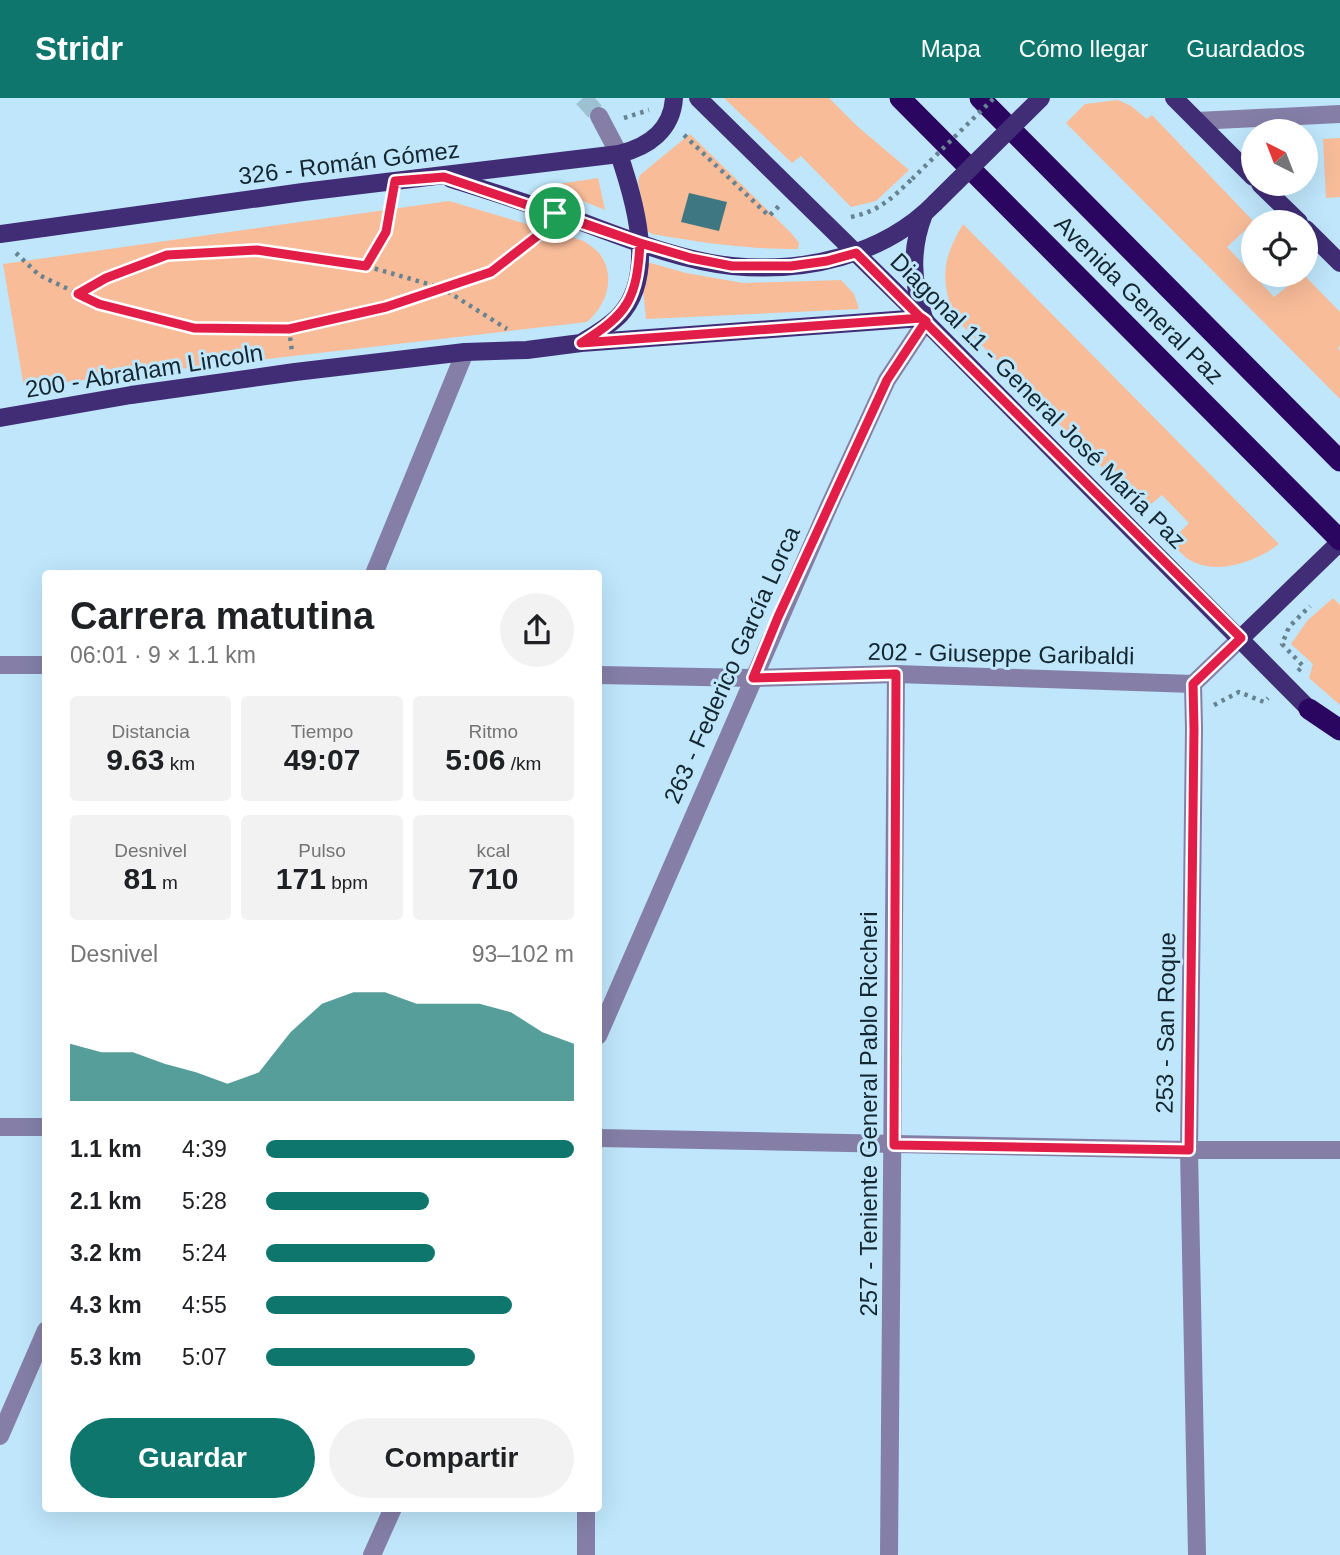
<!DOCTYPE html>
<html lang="es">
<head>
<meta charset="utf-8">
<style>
  body { margin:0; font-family:Helvetica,sans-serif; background:#f2f2f2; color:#202124; height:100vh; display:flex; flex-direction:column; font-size:26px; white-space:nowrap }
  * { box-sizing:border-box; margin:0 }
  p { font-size:23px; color:#757577 }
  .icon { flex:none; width:38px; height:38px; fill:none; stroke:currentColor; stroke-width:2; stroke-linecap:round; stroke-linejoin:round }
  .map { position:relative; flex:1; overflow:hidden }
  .details { position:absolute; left:42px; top:472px; width:560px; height:942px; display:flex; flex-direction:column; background:#fff; border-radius:7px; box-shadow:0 7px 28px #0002 }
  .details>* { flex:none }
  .needle { width:46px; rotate:318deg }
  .fabs { position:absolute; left:1241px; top:21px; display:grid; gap:14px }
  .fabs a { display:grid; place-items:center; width:77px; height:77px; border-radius:50%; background:#fff; box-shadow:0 7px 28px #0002; font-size:35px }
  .pin { position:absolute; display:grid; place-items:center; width:60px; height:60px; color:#fff; margin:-30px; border:4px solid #fff; border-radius:50%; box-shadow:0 2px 7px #0007 }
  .round { display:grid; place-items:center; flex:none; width:74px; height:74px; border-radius:37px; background:#f2f2f2 }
  .headline { display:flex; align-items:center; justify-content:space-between; height:119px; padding:0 28px }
  h1 { font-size:38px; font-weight:800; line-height:52px }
  .metrics { display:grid; grid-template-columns:repeat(3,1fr); gap:10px; height:119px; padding:7px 28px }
  .metrics div { display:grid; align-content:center; border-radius:7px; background:#f2f2f2; text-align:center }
  .metrics b { font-size:30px; font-weight:800 }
  .metrics small { font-size:19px; font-weight:400 }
  .metrics p { font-size:19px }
  .chart { height:196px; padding:14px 28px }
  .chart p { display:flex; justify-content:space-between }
  .chart svg { width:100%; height:126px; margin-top:7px; fill:#0f766e; opacity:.7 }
  .cta { display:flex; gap:14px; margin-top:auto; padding:14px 28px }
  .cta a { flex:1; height:80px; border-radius:42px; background:#0f766e; color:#fff; font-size:28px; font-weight:800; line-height:80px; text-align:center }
  .cta a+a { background:#f2f2f2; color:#202124 }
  ul { padding:0 28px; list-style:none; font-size:23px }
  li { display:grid; grid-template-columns:112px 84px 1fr; align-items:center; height:52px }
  li i { height:18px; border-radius:9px; background:#0f766e }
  header { display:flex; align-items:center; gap:42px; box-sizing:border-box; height:98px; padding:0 35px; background:#0f766e; color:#fff }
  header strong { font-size:33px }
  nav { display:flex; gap:38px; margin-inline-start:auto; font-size:24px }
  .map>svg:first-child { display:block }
</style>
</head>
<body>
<header>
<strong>Stridr</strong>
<nav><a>Mapa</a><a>Cómo llegar</a><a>Guardados</a></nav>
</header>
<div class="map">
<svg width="1340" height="1457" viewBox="0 0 1340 1457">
  <rect width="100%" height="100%" fill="#bfe6fb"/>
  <g fill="#f8bc99">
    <path d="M724 0H829L857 28 909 72 876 103 851 109 801 58 792 65Z"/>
    <path d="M1118 2 1131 8 1147 21 1152 17 1254 124 1227 149 1274 199 1302 177H1304L1340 214V248L1338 250 1340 253V301L1066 25 1085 6Z"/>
    <path d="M690 36 791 135 799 145 798 151C746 151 703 145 652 136L647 133 638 83 640 77Z"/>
    <path d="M1340 40V99L1326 100 1323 41Z"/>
    <path d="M598 80 605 112 546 88Z"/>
    <path d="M449 103 584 143C589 147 598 152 601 158 616 180 606 208 587 224L24 289 3 166Z"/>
    <path d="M963 126 1279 446C1258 462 1222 476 1196 465 1186 462 1178 451 1170 444L1189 425 1162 397 1144 412 955 220C940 181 942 162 963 126Z"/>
    <path d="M640 162 686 175 743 185 841 182 854 196 859 211 646 221Z"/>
    <path d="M1333 500 1340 507V607L1309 580 1313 566 1291 546 1308 522Z"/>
  </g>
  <path fill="#3e7782" d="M689 95 727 104 719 133 681 124Z"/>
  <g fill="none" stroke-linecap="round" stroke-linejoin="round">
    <path stroke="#9dc0d3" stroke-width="18" stroke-dasharray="18 9" stroke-linecap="butt" d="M583 0 599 18"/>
    <g stroke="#668392" stroke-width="4.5" stroke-dasharray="3.5 5" stroke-linecap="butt">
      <path d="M624 20 649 12"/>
      <path d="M684 37 769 118 779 108"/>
      <path d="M851 119C879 113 891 101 912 81"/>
      <path d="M16 155 39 177 99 206 194 230 289 231 386 209 491 174 544 133"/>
      <path d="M366 168 386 134 391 105"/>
      <path d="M79 196 106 180 167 157 257 152 366 168 442 190 507 231"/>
      <path d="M289 231 292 254"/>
      <path d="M1298 573 1303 568 1282 546 1289 529 1310 508"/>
      <path d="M1214 607 1239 594 1264 604 1268 600"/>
    </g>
    <g stroke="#857fa8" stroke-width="18">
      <path d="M599 18 619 56"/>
      <path d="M1197 23 1340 16"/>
      <path d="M374 476 465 254"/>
      <path d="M0 567H46"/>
      <path d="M598 577 753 580 896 576 1193 586"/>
      <path d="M598 938 829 408 887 282 926 223"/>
      <path d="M0 1029H46"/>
      <path d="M598 1040 1189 1052H1340"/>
      <path d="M0 1338 46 1232"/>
      <path d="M372 1457 393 1410"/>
      <path d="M586 1457V1410"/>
      <path d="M889 1457 896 576"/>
      <path d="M1197 1457 1189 1052 1194 631 1193 586 1241 540"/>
    </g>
    <g stroke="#402d75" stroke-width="18">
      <path d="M698 0 922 220 1309 611"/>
      <path d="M1174 0 1253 79"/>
      <path d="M451 81C490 93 529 106 568 119 621 138 676 162 732 168 804 175 883 158 935 105"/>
      <path d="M1260 86 1299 124"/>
      <path d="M924 116C910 152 912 184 924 220"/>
      <path d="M1306 131 1340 165"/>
      <path d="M0 136 303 94 619 56C648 49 672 32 674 0"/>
      <path d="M584 243C596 236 609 228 619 218 658 177 634 102 619 56"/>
      <path d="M0 320 131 297 295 274 465 254 527 252 581 245 922 220"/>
      <path d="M1241 540 1340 444"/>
    </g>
    <g stroke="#2a0661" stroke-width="21">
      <path d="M900 0 1340 442"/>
      <path d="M980 0 1340 363"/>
      <path d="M1309 611 1340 632"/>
    </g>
    <path stroke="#668392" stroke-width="4.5" stroke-dasharray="3.5 5" stroke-linecap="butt" d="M912 81 994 0"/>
    <path stroke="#402d75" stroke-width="18" d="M935 105 1041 0"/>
  </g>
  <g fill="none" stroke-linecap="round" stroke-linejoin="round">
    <g stroke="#fff" stroke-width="14">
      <path id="route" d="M555 115 545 132 491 174 386 209 289 231 194 230 99 206 78 196 106 180 167 157 257 152 366 168 386 134 395 83 444 79 640 145 691 160 732 168H791L827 163 856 155 1241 540 1193 586 1194 631 1189 1052 894 1047 896 576 753 580 778 519 887 282 926 223 922 220 581 245C628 216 637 201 640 145L555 115"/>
    </g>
    <use href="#route" stroke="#e11d48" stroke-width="9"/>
  </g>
  <g text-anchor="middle" stroke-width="6" stroke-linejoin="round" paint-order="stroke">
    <g font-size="24" fill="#142731" stroke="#bfe6fb">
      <text transform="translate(349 65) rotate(-7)" y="8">326 - Román Gómez</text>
      <text transform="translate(1139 202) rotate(45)" y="8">Avenida General Paz</text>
      <text transform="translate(144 273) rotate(-9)" y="8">200 - Abraham Lincoln</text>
      <text transform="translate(1038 303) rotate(45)" y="8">Diagonal 11 - General José María Paz</text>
      <text transform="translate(1001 556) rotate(1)" y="8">202 - Giuseppe Garibaldi</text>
      <text transform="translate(732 567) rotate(-66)" y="8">263 - Federico García Lorca</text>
      <text transform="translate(1166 925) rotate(-89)" y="8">253 - San Roque</text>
      <text transform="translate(869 1016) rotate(-90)" y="8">257 - Teniente General Pablo Riccheri</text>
    </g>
  </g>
</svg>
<div class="fabs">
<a><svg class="needle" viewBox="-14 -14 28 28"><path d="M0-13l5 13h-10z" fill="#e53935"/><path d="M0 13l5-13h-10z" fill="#757577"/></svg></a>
<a><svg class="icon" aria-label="locate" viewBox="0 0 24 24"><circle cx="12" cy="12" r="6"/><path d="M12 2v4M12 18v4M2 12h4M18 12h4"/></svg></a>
</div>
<div class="pin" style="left:555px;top:115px;background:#1e9e55"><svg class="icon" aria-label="arrive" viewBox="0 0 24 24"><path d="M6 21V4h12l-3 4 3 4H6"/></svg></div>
<section class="details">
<div class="headline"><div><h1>Carrera matutina</h1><p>06:01 · 9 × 1.1 km</p></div><a class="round"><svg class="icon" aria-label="share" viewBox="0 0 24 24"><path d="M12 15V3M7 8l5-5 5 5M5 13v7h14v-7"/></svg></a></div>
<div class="metrics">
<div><p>Distancia</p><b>9.63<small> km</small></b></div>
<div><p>Tiempo</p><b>49:07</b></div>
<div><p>Ritmo</p><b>5:06<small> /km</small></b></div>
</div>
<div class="metrics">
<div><p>Desnivel</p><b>81<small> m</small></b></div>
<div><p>Pulso</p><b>171<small> bpm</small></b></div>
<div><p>kcal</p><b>710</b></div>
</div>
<div class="chart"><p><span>Desnivel</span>93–102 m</p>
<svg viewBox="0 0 160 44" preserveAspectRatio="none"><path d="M0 44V24L10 27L20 27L30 31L40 34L50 38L60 34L70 20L80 10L90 6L100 6L110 10L120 10L130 10L140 13L150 20L160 24V44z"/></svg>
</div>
<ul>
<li><b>1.1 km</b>4:39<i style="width:100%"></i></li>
<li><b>2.1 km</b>5:28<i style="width:53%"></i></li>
<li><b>3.2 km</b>5:24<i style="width:55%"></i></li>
<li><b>4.3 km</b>4:55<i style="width:80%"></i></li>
<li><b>5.3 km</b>5:07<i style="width:68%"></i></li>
</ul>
<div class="cta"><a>Guardar</a><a>Compartir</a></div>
</section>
</div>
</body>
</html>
